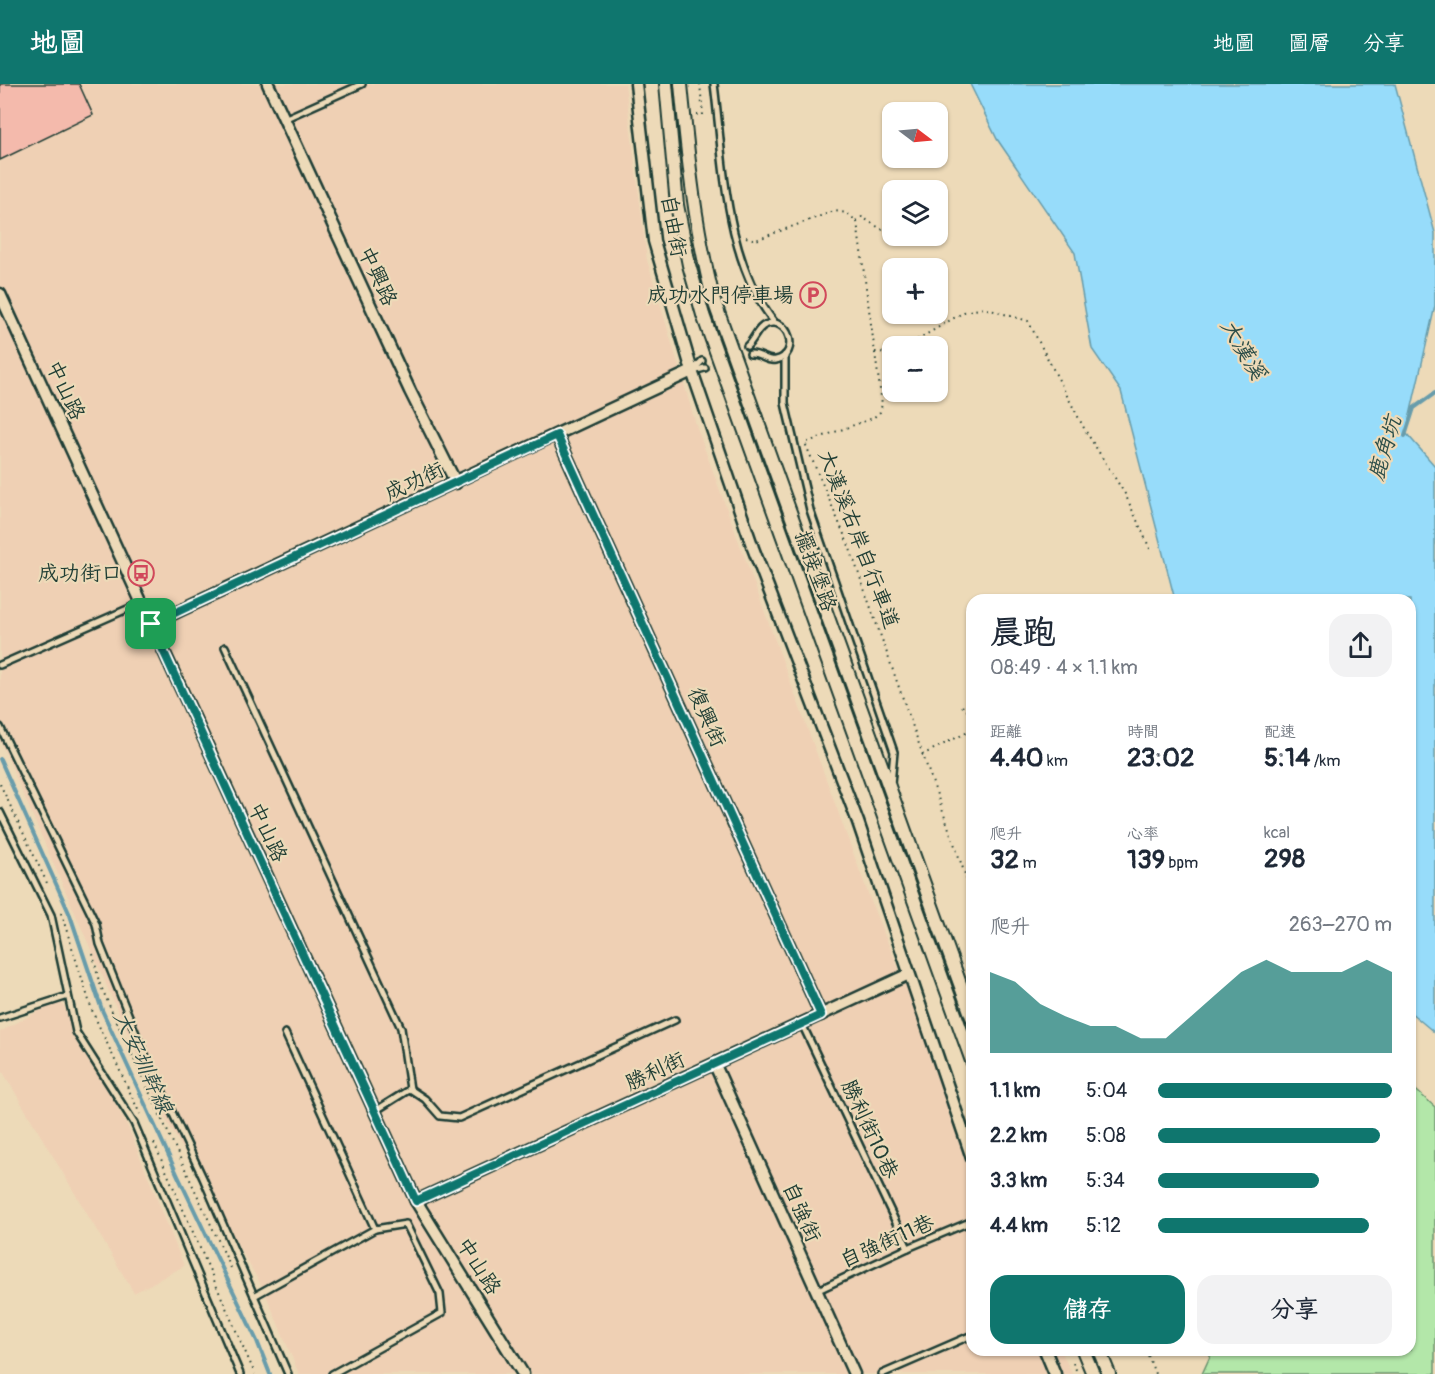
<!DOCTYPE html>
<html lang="zh-TW">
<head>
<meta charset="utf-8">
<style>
  body { margin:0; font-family:Pangolin,"LXGW WenKai TC",sans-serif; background:#f2f2f3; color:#1f2937; height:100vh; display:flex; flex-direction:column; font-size:22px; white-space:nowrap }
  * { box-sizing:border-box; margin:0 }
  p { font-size:20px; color:#747a83 }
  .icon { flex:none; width:33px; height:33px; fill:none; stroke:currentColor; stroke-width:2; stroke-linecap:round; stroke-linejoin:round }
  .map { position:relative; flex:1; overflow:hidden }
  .side { position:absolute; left:966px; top:510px; width:450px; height:762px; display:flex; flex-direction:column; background:#fff; border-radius:18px; box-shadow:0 2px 4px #0004 }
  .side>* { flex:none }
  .needle { width:39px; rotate:106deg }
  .fabs { position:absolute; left:882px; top:18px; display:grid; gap:12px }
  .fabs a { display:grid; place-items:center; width:66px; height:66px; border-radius:12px; background:#fff; box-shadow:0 2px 4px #0004; font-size:30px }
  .pin { position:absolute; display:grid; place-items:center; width:51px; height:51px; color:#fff; margin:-26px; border-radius:12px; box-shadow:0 3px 9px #0006 }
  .round { display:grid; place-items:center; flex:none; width:63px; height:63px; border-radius:18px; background:#f2f2f3 }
  .head { display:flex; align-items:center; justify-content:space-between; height:102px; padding:0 24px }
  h1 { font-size:33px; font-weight:800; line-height:45px }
  .figures { display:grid; grid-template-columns:repeat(3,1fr); gap:9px; height:102px; padding:6px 24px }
  .figures div { display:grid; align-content:center }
  .figures b { font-size:26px; font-weight:800 }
  .figures small { font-size:16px; font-weight:400 }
  .figures p { font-size:16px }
  .chart { height:168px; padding:12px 24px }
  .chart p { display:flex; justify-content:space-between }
  .chart svg { width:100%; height:108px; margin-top:6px; fill:#0f766e; opacity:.7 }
  .cta { display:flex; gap:12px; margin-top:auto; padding:12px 24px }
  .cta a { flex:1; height:69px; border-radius:18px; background:#0f766e; color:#fff; font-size:24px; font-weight:800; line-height:69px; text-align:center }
  .cta a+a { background:#f2f2f3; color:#1f2937 }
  ul { padding:0 24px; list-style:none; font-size:20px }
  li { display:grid; grid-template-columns:96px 72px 1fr; align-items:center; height:45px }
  li i { height:15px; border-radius:8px; background:#0f766e }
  header { display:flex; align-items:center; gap:36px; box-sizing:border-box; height:84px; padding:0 30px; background:#0f766e; color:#fff }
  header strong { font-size:28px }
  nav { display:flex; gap:33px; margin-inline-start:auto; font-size:21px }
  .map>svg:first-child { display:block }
</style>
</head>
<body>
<header>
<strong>地圖</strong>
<nav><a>地圖</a><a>圖層</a><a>分享</a></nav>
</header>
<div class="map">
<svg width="1435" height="1290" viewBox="0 0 1435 1290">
  <rect width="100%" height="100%" fill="#eddab8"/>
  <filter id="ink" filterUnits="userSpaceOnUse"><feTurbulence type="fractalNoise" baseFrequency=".0167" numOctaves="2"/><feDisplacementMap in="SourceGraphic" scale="12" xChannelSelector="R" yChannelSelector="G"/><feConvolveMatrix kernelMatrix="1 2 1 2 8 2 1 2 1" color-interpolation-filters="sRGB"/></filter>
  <g filter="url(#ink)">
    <g fill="#efd0b4">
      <path d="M0 0H625L647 176 697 344 876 831 972 1056V1266H1061L1072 1290H299L264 1206 163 1031 0 657Z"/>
      <path d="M60 915 128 1043 184 1182 134 1209 0 983V948Z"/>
    </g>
    <path fill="#b3e7a9" stroke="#69926e" stroke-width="1.5" d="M1410 1001 1435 1023V1290H1202L1213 1266H1410Z"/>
    <path fill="#97dcfa" stroke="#679cab" stroke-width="1.5" d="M970 0H1395L1435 149V222L1406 349 1435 382V949L1410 928V516H1175L1121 307 1092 265 1075 169 997 55Z"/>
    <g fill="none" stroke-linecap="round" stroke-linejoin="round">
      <g stroke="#679cab" stroke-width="4">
        <path d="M1405 352 1414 324 1435 309"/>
        <path d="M0 675 70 831 102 926 178 1092 257 1257 270 1290"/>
      </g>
    </g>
    <path fill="#f4baac" stroke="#1f3d34" stroke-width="1.5" d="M0 0H79L93 31 0 76Z"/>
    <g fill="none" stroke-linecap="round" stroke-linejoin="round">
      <g stroke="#1f3d34" stroke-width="10">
        <g id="service">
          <path d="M714 0C724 78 724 176 775 239"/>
          <path d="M284 35 362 0"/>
          <path d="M747 262C754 256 757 244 765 241 789 230 801 271 776 276 766 278 760 269 750 270"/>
          <path d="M785 271V319L810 426 894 668 891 700"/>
          <path d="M693 286 702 277"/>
          <path d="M693 287 705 284"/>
          <path d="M225 563 401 944 410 1005 375 1027"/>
          <path d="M0 581 141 519"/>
          <path d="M0 643 96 840 100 860 141 962 203 1094 288 1290"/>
          <path d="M0 728 51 831 76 948 134 1039 240 1290"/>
          <path d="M0 934 68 912"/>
          <path d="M802 940 908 1164"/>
          <path d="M410 1005 425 1015 440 1032 459 1034 675 936"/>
          <path d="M816 1207 908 1164 972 1137"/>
          <path d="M254 1212 375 1145 285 949"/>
          <path d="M332 1290 442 1229 440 1210 406 1140 375 1145"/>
          <path d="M882 1290 972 1251"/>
        </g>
      </g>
      <g stroke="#1f3d34" stroke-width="15">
        <g id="minor">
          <path d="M268 0 410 307 456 399"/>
          <path d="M636 0 654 157 692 287 753 464 858 738 972 1074"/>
          <path d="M0 210 416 1117 523 1290"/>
          <path d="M557 351 821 931"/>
          <path d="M151 540 692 287"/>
          <path d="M715 981 854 1290"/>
          <path d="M416 1117 909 890"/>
          <path d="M1045 1266 1055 1290"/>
        </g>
      </g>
      <g stroke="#1f3d34" stroke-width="16">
        <g id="tertiary">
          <path d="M666 0 677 121 689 181 703 231 972 977"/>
          <path d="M681 0C688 74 695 146 714 217L972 933"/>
          <path d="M1083 1266 1093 1290"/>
          <path d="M1099 1266 1109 1290"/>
        </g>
      </g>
      <g stroke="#1f3d34" stroke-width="2" stroke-dasharray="1.5 4.5" stroke-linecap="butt">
        <path d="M697 31H703L700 0"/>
        <path d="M856 137 862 133 881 145 892 148"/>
        <path d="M746 153 756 156 834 127 847 129 857 138 882 320 880 328 873 334 805 359 849 462 972 810"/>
        <path d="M907 262 964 228 984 224 1028 237 1085 346 1125 410 1151 467"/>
        <path d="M875 268 892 269"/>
        <path d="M962 622 972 631"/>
        <path d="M922 671 972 646"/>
        <path d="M0 700 47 799"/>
        <path d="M61 829 93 929 140 1030"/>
        <path d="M93 870 99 898 114 932 232 1186"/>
        <path d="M154 1059 255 1290"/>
        <path d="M1146 1266 1155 1290"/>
        <path d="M1073 1279 1078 1290"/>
      </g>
      <use href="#service" stroke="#eddab8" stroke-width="5"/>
      <use href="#minor" stroke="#eddab8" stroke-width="10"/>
      <use href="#tertiary" stroke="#eddab8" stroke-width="12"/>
    </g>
  </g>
  <g fill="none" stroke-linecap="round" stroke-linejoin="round" filter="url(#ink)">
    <g stroke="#fff" stroke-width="12">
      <path id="route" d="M557 351 821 931 416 1117 151 540Z"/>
    </g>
    <use href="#route" stroke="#0f766e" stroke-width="8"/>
  </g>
  <defs>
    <g id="parking-ring" transform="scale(1.35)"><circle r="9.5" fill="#eddab8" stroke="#d1495b" stroke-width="1.5"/><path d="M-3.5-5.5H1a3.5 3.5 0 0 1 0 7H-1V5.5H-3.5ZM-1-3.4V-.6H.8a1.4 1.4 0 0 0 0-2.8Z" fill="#d1495b"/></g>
    <g id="bus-ring" transform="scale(1.35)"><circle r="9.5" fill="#eddab8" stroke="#d1495b" stroke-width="1.5"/><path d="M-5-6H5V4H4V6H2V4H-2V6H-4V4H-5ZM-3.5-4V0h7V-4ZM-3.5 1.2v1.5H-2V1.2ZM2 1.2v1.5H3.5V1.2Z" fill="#d1495b"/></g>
  </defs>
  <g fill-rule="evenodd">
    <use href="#parking-ring" x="813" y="211"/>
    <use href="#bus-ring" x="141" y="489"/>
  </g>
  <g text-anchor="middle" stroke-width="4.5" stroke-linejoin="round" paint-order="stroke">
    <g font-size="21" fill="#1f3d34" stroke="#eddab8">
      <text transform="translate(674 142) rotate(80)" y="7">自由街</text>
      <text transform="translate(378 192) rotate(65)" y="7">中興路</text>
      <text transform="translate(66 306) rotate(65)" y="7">中山路</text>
      <text transform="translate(414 397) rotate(-25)" y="7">成功街</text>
      <text transform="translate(859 455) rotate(69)" y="7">大漢溪右岸自行車道</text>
      <text transform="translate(816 487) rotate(70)" y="7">擺接堡路</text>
      <text transform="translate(707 633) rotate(66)" y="7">復興街</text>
      <text transform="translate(268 748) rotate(65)" y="7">中山路</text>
      <text transform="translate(655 987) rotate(-25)" y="7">勝利街</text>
      <text transform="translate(870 1045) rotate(65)" y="7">勝利街10巷</text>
      <text transform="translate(802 1128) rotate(66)" y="7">自強街</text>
      <text transform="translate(887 1157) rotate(-24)" y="7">自強街11巷</text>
      <text transform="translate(479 1182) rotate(58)" y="7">中山路</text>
    </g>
    <g font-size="21" fill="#1f3d34" stroke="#eddab8" text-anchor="end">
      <text x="794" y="218">成功水門停車場</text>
      <text x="122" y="496">成功街口</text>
    </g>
    <g font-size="22" font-style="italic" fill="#2b4d48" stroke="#eddab8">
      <text transform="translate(1244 265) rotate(59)" y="8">大漢溪</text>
      <text transform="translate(1384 364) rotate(-73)" y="8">鹿角坑</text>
      <text transform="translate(144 978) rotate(65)" y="8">大安圳幹線</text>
    </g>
  </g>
</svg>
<div class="fabs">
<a><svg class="needle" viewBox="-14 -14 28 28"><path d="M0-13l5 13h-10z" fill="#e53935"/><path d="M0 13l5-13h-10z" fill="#747a83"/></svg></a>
<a><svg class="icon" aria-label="layers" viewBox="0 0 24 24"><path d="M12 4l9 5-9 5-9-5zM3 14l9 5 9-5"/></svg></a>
<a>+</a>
<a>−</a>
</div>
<div class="pin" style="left:151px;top:540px;background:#1e9e55"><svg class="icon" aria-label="arrive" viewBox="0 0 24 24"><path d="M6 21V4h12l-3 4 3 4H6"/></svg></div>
<section class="side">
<div class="head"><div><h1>晨跑</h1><p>08:49 · 4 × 1.1 km</p></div><a class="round"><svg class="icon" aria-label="share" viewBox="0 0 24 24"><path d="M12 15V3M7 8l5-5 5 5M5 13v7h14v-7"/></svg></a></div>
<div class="figures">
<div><p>距離</p><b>4.40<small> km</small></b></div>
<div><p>時間</p><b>23:02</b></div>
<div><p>配速</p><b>5:14<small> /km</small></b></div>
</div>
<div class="figures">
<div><p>爬升</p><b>32<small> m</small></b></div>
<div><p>心率</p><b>139<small> bpm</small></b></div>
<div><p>kcal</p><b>298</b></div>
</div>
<div class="chart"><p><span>爬升</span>263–270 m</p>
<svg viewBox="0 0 160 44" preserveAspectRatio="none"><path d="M0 44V11L10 15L20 24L30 29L40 33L50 33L60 38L70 38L80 29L90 20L100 11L110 6L120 11L130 11L140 11L150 6L160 11V44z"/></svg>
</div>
<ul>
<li><b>1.1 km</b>5:04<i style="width:100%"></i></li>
<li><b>2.2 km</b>5:08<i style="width:95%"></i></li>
<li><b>3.3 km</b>5:34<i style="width:69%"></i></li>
<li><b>4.4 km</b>5:12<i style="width:90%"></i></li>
</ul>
<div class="cta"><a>儲存</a><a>分享</a></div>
</section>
</div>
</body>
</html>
